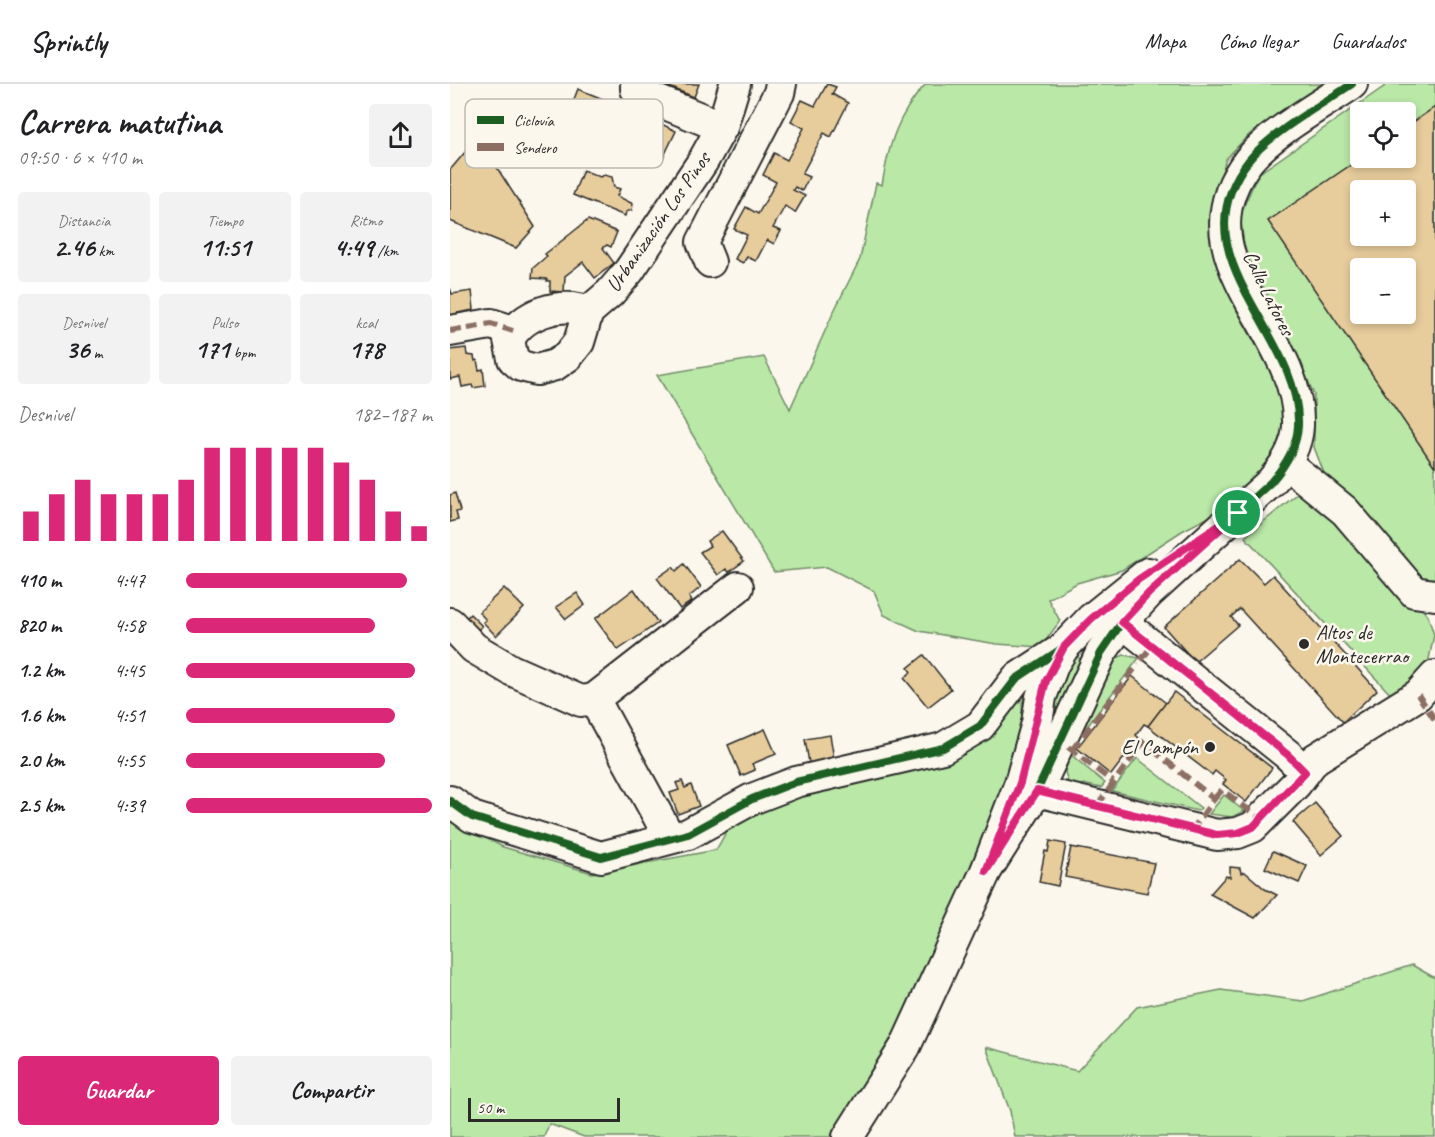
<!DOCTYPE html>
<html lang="es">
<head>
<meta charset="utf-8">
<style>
  body { margin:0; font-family:Caveat,sans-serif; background:#f2f2f2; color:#202124; height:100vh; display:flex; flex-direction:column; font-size:22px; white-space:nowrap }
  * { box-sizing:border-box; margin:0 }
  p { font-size:20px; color:#757577 }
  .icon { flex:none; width:33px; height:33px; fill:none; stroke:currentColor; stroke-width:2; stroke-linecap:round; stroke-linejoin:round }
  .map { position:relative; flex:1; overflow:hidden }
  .sheet { display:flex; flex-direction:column; background:#fff; width:450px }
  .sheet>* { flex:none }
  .buttons { position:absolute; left:900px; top:18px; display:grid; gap:12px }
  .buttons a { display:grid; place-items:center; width:66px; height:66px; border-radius:6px; background:#fff; box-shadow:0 3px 9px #0003; font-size:30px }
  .scale { position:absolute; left:18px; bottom:15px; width:152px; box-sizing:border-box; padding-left:6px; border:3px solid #2b2b2b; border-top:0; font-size:16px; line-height:21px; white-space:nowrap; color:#2b2b2b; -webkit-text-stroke:4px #fbf7ec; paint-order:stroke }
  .pin { position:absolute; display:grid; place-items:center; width:51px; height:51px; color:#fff; margin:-26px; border:3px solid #fff; border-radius:50%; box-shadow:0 2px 6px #0007 }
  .round { display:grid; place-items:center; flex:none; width:63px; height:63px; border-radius:6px; background:#f2f2f2 }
  .overview { display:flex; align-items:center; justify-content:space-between; height:102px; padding:0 18px }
  h1 { font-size:33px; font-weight:800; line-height:45px }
  .figures { display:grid; grid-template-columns:repeat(3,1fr); gap:9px; height:102px; padding:6px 18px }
  .figures div { display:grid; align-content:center; border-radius:6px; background:#f2f2f2; text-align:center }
  .figures b { font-size:26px; font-weight:800 }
  .figures small { font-size:16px; font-weight:400 }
  .figures p { font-size:16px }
  .chart { height:168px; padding:12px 18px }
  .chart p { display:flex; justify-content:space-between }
  .chart svg { width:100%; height:108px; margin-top:6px; stroke:#db2777; stroke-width:6 }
  .button { display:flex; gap:12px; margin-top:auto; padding:12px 18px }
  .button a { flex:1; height:69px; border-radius:6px; background:#db2777; color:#fff; font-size:24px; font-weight:800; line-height:69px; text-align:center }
  .button a+a { background:#f2f2f2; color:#202124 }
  ul { padding:0 18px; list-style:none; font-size:20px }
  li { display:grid; grid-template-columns:96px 72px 1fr; align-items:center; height:45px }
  li i { height:15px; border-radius:8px; background:#db2777 }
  header { display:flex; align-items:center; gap:36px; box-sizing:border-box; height:84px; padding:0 30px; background:#fff; border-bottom:2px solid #e0e0e0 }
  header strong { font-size:28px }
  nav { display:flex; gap:33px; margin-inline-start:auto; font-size:21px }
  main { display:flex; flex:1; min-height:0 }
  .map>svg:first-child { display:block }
</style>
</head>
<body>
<header>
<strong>Sprintly</strong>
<nav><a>Mapa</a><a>Cómo llegar</a><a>Guardados</a></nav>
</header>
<main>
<section class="sheet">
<div class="overview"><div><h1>Carrera matutina</h1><p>09:50 · 6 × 410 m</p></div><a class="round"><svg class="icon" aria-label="share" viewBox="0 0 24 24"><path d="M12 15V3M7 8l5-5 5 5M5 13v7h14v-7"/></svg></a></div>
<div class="figures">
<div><p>Distancia</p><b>2.46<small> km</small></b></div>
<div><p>Tiempo</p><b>11:51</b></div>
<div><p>Ritmo</p><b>4:49<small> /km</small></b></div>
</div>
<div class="figures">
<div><p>Desnivel</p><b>36<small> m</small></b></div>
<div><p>Pulso</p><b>171<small> bpm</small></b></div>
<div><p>kcal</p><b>178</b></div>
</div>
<div class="chart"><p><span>Desnivel</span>182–187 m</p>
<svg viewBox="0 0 160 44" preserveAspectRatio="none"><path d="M5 44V32M15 44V25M25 44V19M35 44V25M45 44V25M55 44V25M65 44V19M75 44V6M85 44V6M95 44V6M105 44V6M115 44V6M125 44V12M135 44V19M145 44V32M155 44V38"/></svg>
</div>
<ul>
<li><b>410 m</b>4:47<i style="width:90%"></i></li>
<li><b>820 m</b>4:58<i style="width:77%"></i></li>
<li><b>1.2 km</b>4:45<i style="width:93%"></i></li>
<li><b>1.6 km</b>4:51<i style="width:85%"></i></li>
<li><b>2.0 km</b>4:55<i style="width:81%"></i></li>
<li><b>2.5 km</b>4:39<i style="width:100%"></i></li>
</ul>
<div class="button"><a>Guardar</a><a>Compartir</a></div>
</section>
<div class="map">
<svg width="985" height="1053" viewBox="0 0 985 1053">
  <rect width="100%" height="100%" fill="#fbf7ec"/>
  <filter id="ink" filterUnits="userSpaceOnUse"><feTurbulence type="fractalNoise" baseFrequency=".0167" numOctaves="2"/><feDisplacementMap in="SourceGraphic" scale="12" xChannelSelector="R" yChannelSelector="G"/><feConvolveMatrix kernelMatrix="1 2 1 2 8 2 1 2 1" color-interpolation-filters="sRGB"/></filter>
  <g filter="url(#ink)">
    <g fill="#b9e8a7" stroke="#728a69" stroke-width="1.5" fill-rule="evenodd">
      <path d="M476 0H873L801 49 787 63 776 75 764 115 762 160 767 181 787 227 824 294 834 323V340L820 380 763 431 732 447 672 486 627 499 598 515 610 537 591 563 547 560 469 547 434 531 424 507 377 483 324 488 207 291 314 273 340 325 384 227 410 175 426 99 432 101C439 60 447 31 476 0Z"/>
      <path d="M938 0H985V507L875 392 864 363V311L828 226 796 176 790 131 808 90ZM910 28H956V74H910ZM910 106H956V152H910ZM910 184H956V230H910Z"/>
      <path d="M852 406 899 442 978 532 984 551 978 580 969 593 942 612 795 453Z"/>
      <path d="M674 571 689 574 624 660 662 576Z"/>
      <path d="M628 573 631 576 607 638 601 636 597 622 619 574Z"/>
      <path d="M584 593 572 619 574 650 567 679 488 863 443 951 380 1053H134L99 1040 94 1053H0V735L53 763 142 789 266 766 284 734 429 686Z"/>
      <path d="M620 670 655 699 651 704 633 700 628 704 618 699 615 688Z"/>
      <path d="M687 674 751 724 748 727 662 707Z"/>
      <path d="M774 711 794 727 782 733 759 730Z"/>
      <path d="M962 881 985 894V1053H565L560 1027 536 963 627 987 687 923 771 906 853 917Z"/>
    </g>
    <g fill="#e7cc9c" stroke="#2b2b2b" stroke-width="1.5" fill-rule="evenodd">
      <path d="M212 0H249L244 13Z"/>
      <path d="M377 0 386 3 382 10 398 19 381 53 374 49 352 90 359 93 352 107 345 103 343 106 355 112 345 129 335 122 323 144 331 147 324 160 317 156 306 177 297 173 293 179 285 175 297 151 284 145 296 123 308 130 326 98 313 91 324 69 337 76 354 44 341 37 352 16 365 22Z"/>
      <path d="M128 5 163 19 152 45 146 43 139 60 114 50 120 34 117 33Z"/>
      <path d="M985 23V383L818 137 911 74H956V43ZM910 106H956V152H910ZM910 184H956V230H910Z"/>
      <path d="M197 33 226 47 212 76 183 62Z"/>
      <path d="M22 60 42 76 85 143 66 164 0 137V86Z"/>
      <path d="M133 86 150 93 154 91 162 93 164 103 170 105 167 112 183 120 182 126 176 128 175 132 123 111Z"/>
      <path d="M138 136 167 148 161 163 157 161 153 164 164 179 145 194 133 178 115 192 114 208 100 207V197H97V195L82 194 83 184 97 172 95 170Z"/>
      <path d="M0 204 2 210 22 207 24 226 7 229 8 233 0 234Z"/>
      <path d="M16 264 17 271 24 272 25 277 27 276 29 286 33 285 35 302 23 304 22 301 12 303 10 293 0 295V266Z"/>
      <path d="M5 409 10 427 6 428 8 436 0 438V411Z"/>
      <path d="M272 447 294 477 279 488 276 485 268 491 250 468 260 462 257 457Z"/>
      <path d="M790 475 814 499 823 491 927 606 893 638 790 525 781 533 788 541 745 578 714 543Z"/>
      <path d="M234 480 251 503 239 513 242 517 230 525 207 494 223 483 226 487Z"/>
      <path d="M54 504 74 524 46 552 33 538 36 536 29 528Z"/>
      <path d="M184 505 208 539 168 566 145 535Z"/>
      <path d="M127 509 135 521 116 535 106 523Z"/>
      <path d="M20 530 32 542 24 550 12 539Z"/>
      <path d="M474 571 501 605 478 623 454 594 461 588 458 584Z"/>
      <path d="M682 592 716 619 698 642 694 640 686 651 689 654 661 691 627 664Z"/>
      <path d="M724 608 822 684 796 718 773 700 776 696 765 687 762 691 698 642Z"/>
      <path d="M315 645 326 670 302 680 305 686 291 692 278 661Z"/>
      <path d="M380 651 384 675 359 679 355 655Z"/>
      <path d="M232 697 235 704 241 701 249 722 228 730 220 709 229 706 226 699Z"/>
      <path d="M865 719 893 752 871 771 843 738Z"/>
      <path d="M600 757 616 760 608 802 589 798 595 767 598 768Z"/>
      <path d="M621 763 704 779 697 809 615 793Z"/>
      <path d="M823 767 857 782 849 799 815 784Z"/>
      <path d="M780 783 790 784 791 789 795 788 815 805 827 811 805 834 760 810 776 792 780 793Z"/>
    </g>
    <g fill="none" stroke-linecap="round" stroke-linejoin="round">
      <g stroke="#2b2b2b" stroke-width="34">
        <g id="minor">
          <path d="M186 0V5L191 10 272 43"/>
          <path d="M260 178 252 158 329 9 331 0"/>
          <path d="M138 228C112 216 71 230 59 256L63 275 71 282 87 286 105 281 118 272 129 258 138 228 160 209 179 187 253 77 272 43 285 0"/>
          <path d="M0 247 41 240 63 247"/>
          <path d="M836 379 895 427 964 508 985 511"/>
          <path d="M654 536 672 538 838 671 855 688"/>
          <path d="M0 539 24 564 61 586 131 617 144 615"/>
          <path d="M587 688V707L767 751 788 749 803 743 846 700 865 675 968 611 985 592"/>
          <path d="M0 717 22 733 151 773 238 750 302 715 346 698 493 664 530 642 566 595 612 565"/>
          <path d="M220 754 144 615 288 503"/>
          <path d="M536 787 587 707 651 569 672 538 699 509 821 398C835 382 847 364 848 342 852 247 723 173 799 76 822 48 871 21 902 0"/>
          <path d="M398 1053 455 963 536 787 570 699 587 639 591 613 604 579 614 563 641 535 698 489"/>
        </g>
      </g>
      <use href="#minor" stroke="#fbf7ec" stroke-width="30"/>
      <g stroke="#8d6e63" stroke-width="6" stroke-dasharray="12 6" stroke-linecap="butt">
        <path d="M0 247 41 240 63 247"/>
        <path d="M691 576 702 562"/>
        <path d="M968 611 985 636"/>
        <path d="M618 663 663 698"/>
        <path d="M622 666 688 580"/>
        <path d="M764 715 772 706 811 735"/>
        <path d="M647 722 693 658 764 715 743 745"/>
      </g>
      <g stroke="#fbf7ec" stroke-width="11">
        <g id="cycleway">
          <path d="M0 717 22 733 151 773 238 750 302 715 346 698 493 664 530 642 566 595 614 563"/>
          <path d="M536 787 587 707 651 569 672 538 699 509 821 398C835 382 847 364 848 342 852 247 723 173 799 76 822 48 871 21 902 0"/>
        </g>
      </g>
      <use href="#cycleway" stroke="#1b5e20" stroke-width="8"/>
    </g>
  </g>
  <g fill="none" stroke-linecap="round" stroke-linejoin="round" filter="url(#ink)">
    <g stroke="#fff" stroke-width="12">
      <path id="route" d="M788 429 699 509 672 538 838 671 855 688 803 743 788 749 767 751 587 707 536 787 570 699 596 597 614 563 641 535 689 495Z"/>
    </g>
    <use href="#route" stroke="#db2777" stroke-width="8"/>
  </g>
  <g fill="#2b2b2b" stroke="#fbf7ec" stroke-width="2">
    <circle cx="854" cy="560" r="6"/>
    <circle cx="760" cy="663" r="6"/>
  </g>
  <g text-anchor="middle" stroke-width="5" stroke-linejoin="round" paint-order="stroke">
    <g font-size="21" fill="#2b2b2b" stroke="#fbf7ec">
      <text transform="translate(208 138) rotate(-55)" y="7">Urbanización Los Pinos</text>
      <text transform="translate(819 209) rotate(64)" y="7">Calle Latores</text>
    </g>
    <g font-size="21" fill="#2b2b2b" stroke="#fbf7ec" text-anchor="start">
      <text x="866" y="555">Altos de<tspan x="866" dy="24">Montecerrao</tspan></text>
      <text x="748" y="670" text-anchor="end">El Campón</text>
    </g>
  </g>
  <rect x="15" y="15" width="198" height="69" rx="9" fill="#fbf7ec" stroke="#bdbab2" stroke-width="1.5"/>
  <rect x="27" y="32" width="27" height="8" fill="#1b5e20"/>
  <rect x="27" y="59" width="27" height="8" fill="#8d6e63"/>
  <g font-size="16" fill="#2b2b2b">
    <text x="64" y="42">Ciclovía</text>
    <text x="64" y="69">Sendero</text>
  </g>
</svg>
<div class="buttons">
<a><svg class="icon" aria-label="locate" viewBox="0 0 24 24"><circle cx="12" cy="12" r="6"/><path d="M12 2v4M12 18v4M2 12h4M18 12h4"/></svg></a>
<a>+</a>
<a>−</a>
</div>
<div class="scale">50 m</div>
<div class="pin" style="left:788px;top:429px;background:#1e9e55"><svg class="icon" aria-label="arrive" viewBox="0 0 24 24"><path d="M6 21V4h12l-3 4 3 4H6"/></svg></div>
</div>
</main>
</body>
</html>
